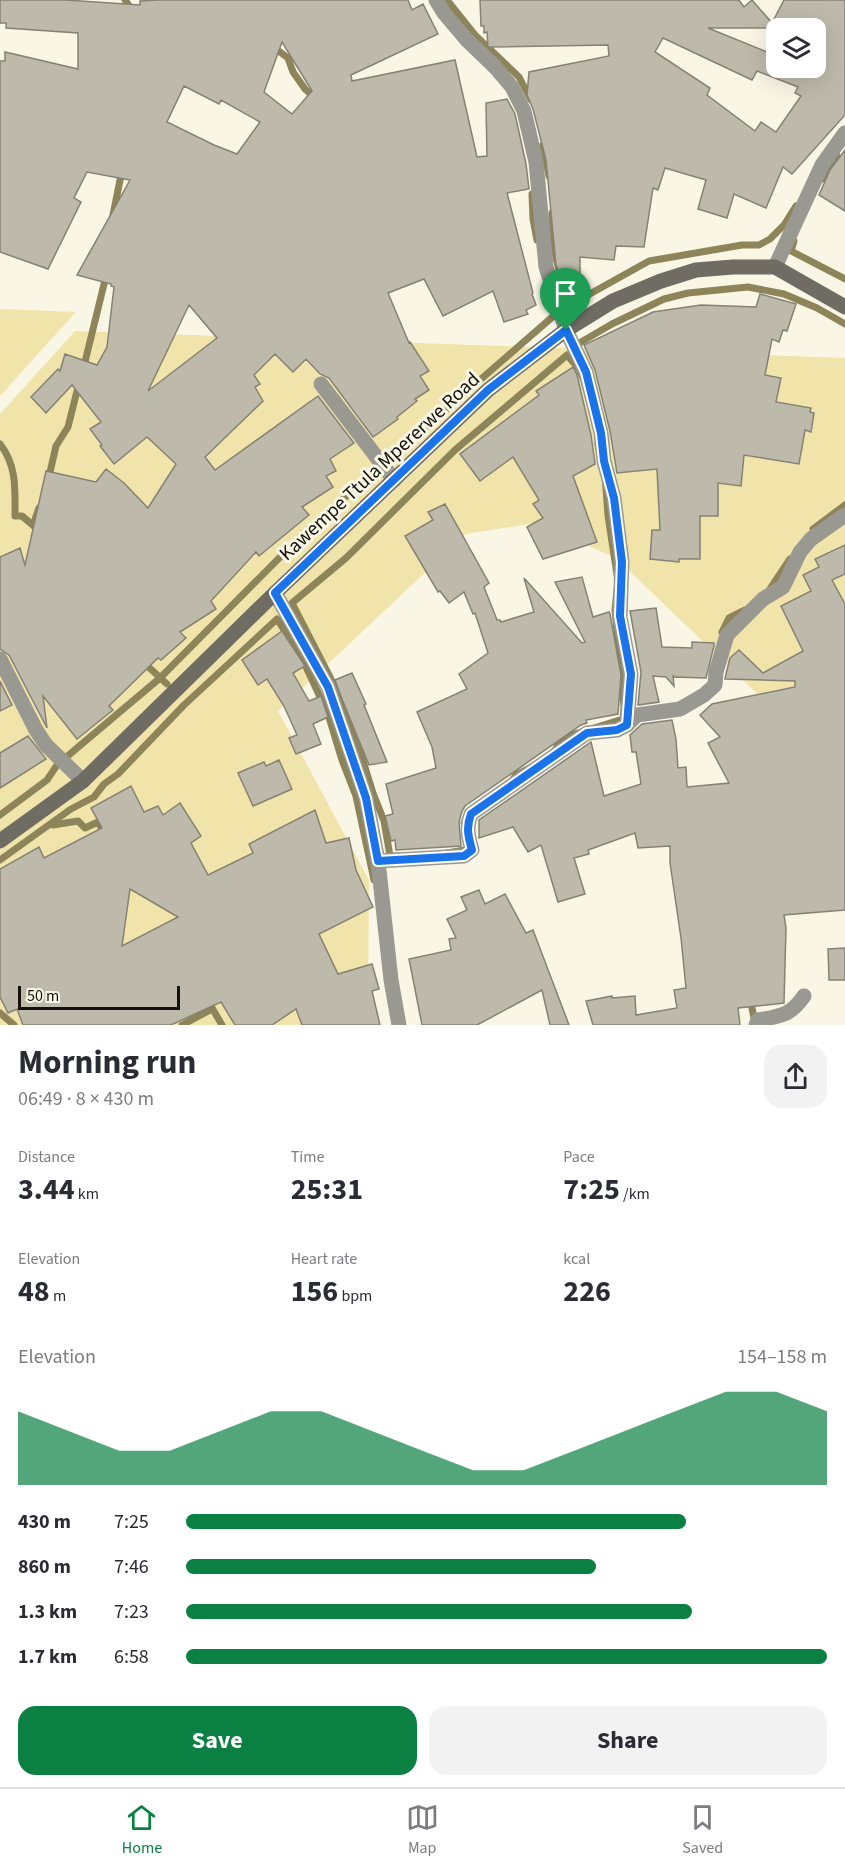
<!DOCTYPE html>
<html lang="en">
<head>
<meta charset="utf-8">
<style>
  body { margin:0; font-family:"Source Sans 3",sans-serif; background:#f2f2f3; color:#2b2b33; height:100vh; display:flex; flex-direction:column; font-size:22px; white-space:nowrap }
  * { box-sizing:border-box; margin:0 }
  p { font-size:20px; color:#7c7c81 }
  .icon { flex:none; width:33px; height:33px; fill:none; stroke:currentColor; stroke-width:2; stroke-linecap:round; stroke-linejoin:round }
  .map { position:relative; height:1025px; overflow:hidden }
  .drawer { display:flex; flex-direction:column; background:#fff; flex:1 }
  .drawer>* { flex:none }
  .controls { position:absolute; left:766px; top:18px; display:grid; gap:12px }
  .controls a { display:grid; place-items:center; width:60px; height:60px; border-radius:12px; background:#fff; box-shadow:0 6px 24px #0002; font-size:30px }
  .scale { position:absolute; left:18px; bottom:15px; width:162px; box-sizing:border-box; padding-left:6px; border:3px solid #12110b; border-top:0; font-size:16px; line-height:21px; white-space:nowrap; color:#12110b; -webkit-text-stroke:4px #f9f6e6; paint-order:stroke }
  .pin { position:absolute; display:grid; place-items:center; width:51px; height:51px; color:#fff; margin:-62px -26px; border-radius:50% 50% 50% 0; rotate:-45deg; box-shadow:0 0 6px #0007 }
  .pin .icon { rotate:45deg }
  .round { display:grid; place-items:center; flex:none; width:63px; height:63px; border-radius:18px; background:#f2f2f3 }
  .head { display:flex; align-items:center; justify-content:space-between; height:102px; padding:0 18px }
  h1 { font-size:33px; font-weight:700; line-height:45px }
  .stats { display:grid; grid-template-columns:repeat(3,1fr); gap:9px; height:102px; padding:6px 18px }
  .stats div { display:grid; align-content:center }
  .stats b { font-size:30px; font-weight:700 }
  .stats small { font-size:16px; font-weight:400 }
  .stats p { font-size:16px }
  .chart { height:168px; padding:12px 18px }
  .chart p { display:flex; justify-content:space-between }
  .chart svg { width:100%; height:108px; margin-top:6px; fill:#0b8043; opacity:.7 }
  .action { display:flex; gap:12px; margin-top:auto; padding:12px 18px }
  .action a { flex:1; height:69px; border-radius:18px; background:#0b8043; color:#fff; font-size:24px; font-weight:700; line-height:69px; text-align:center }
  .action a+a { background:#f2f2f3; color:#2b2b33 }
  ul { padding:0 18px; list-style:none; font-size:20px }
  li { display:grid; grid-template-columns:96px 72px 1fr; align-items:center; height:45px }
  li i { height:15px; border-radius:8px; background:#0b8043 }
  .tabs { display:flex; justify-content:space-around; align-items:center; height:84px; border-top:2px solid #e1e1e2; background:#fff; font-size:16px; color:#7c7c81 }
  .tabs a { display:grid; justify-items:center; gap:3px }
  .tabs .on { color:#0b8043 }
  .map>svg:first-child { display:block }
</style>
</head>
<body>
<div class="map">
<svg width="845" height="1025" viewBox="0 0 845 1025">
  <rect width="100%" height="100%" fill="#f9f6e6"/>
  <g fill="#f1e4aa">
    <path d="M0 309 76 312 0 396Z"/>
    <path d="M75 331 845 358V778L616 558 536 523 466 534 278 711 369 880 368 993 354 1025H0V414Z"/>
  </g>
  <g fill="none" stroke-linecap="round" stroke-linejoin="round">
    <g stroke="#8e845a" stroke-width="7">
      <path d="M125 0 133 11"/>
      <path d="M447 0 475 35 519 77 531 100"/>
      <path d="M272 46 288 58 293 72 305 89 316 99"/>
      <path d="M543 145 549 176"/>
      <path d="M822 179 837 156"/>
      <path d="M532 194 533 219 537 240"/>
      <path d="M552 213C550 249 560 272 570 305L649 261 742 245H759L770 239 784 225 796 206"/>
      <path d="M113 215 122 170"/>
      <path d="M794 241 791 251 845 279"/>
      <path d="M578 349 576 345 612 324 664 299 688 293 748 287 784 294 817 308 845 324"/>
      <path d="M567 355 579 369 584 381 598 431V445L605 475 608 516 618 581 615 610 624 707 623 719 565 737 558 744 555 751 530 768 516 775 508 786 468 813 464 823 470 849 431 856H390L384 821 373 793 359 748 330 677 292 603 346 558 455 450Z"/>
      <path d="M83 370 106 276"/>
      <path d="M0 444C17 466 15 489 15 516H22L35 527"/>
      <path d="M48 481 56 446 68 427 79 383"/>
      <path d="M33 525 39 508"/>
      <path d="M813 529 845 505"/>
      <path d="M768 592 790 559"/>
      <path d="M722 632 729 618 745 610"/>
      <path d="M142 661 167 684"/>
      <path d="M0 815 47 780 57 765 160 678 304 533 557 313 556 311"/>
      <path d="M53 825 78 821 85 828 98 822 105 835"/>
      <path d="M0 860 71 809 94 797 104 784 118 774 184 705 277 619 300 654 328 714 342 760 356 796 374 880"/>
      <path d="M750 998 755 1023"/>
      <path d="M208 1001 222 1025"/>
      <path d="M0 1013 14 1025"/>
      <path d="M182 1025 212 1009"/>
    </g>
  </g>
  <g fill="#bdbaab" stroke="#858273" stroke-width="1.5" fill-rule="evenodd">
    <path d="M0 0H66L140 5V1L157 0H408L412 10 423 4 438 34 351 75 352 81 455 60 477 157 487 156 486 103 507 99 515 114 526 164 529 189 507 193 533 293 532 294 536 305 526 310 528 314 504 322 493 291 443 316 424 279 388 293 409 343 410 342 429 371 420 376 429 390 415 399 417 401 397 417 398 419 373 437 329 378 320 374 306 359 293 372 275 354 254 375 260 384 255 387 263 401 205 457 215 470 318 396 354 443 330 459 336 471 326 476 333 487 302 507 309 515 259 556 256 552 211 601 216 609 180 632 186 638 161 660 158 658 109 706 113 710 77 739 43 696 47 728 9 655 0 649V557L20 548 25 565 46 471 96 482 106 469 124 483 148 508 176 464 147 437 114 464 100 446 102 445 90 429 101 422 72 385 46 413 31 397 58 369 60 371 65 354 97 365 107 347 114 287 111 286V284L77 275 130 180 87 172 74 198 81 202 48 269 0 252V61H5V52L78 69V33L6 28V23H0ZM282 42 312 91 292 114 264 92ZM184 86 219 104 221 100 260 122 237 154 214 145 167 122ZM189 305 217 338 148 391Z"/>
    <path d="M480 0H739L744 7 752 0 772 23 784 0H845V115L792 174 783 167 766 208 734 194 727 218 698 209 706 180 665 168 658 190 653 188 644 247 616 246 614 260 580 257V281H561L556 265 546 160 533 109 527 95 529 72 609 56 608 45 488 47 487 32 484 33V26H481ZM708 28H816V68H777V56ZM663 38 752 80 757 71 798 87 795 93 801 96 776 132 761 122 755 131 707 95 710 88 655 52Z"/>
    <path d="M845 150V211L819 195 830 170Z"/>
    <path d="M760 294 796 304 787 331 783 330 779 342 772 339 765 375 781 378 776 402 811 408 810 412 814 413 811 432 805 430 799 464 744 455 741 486 718 483V516H700V559H679V562L650 559 652 530H660L657 469 617 473 610 431 595 370 584 345 653 312 701 305 756 307Z"/>
    <path d="M573 367 577 375 591 435 595 464 573 476 597 542 543 559 527 527 543 518 533 504 539 500 513 457 480 481 460 454 539 395 536 391Z"/>
    <path d="M445 504 489 583 484 587 497 620H500L501 622 534 612 524 578 582 643 585 642 555 582 582 577 593 617 609 612 610 614 621 675 618 714 586 720 587 723 581 725 465 806 462 811 459 822 461 846 396 850 395 840 391 841 385 816 393 814 386 784 436 768 432 747 417 712 467 689 459 674 488 653 475 613 473 614 464 592 449 603 440 591 438 592 405 536 433 520 428 512Z"/>
    <path d="M845 545V574L832 580 845 604V910L784 915 786 928 784 1003 738 1008 740 1025H593L586 1001 612 996V998L635 996 636 1015 677 1008 674 990 686 988 681 938 670 863V846L638 848 635 833 588 850 589 854 574 858 585 894 558 902 541 845 528 852 513 827 479 838V820L591 742 604 796 641 784 636 752H632L630 735 642 724 672 720 676 739 678 768 686 767 687 787 729 783 708 743 720 737 700 715 712 704 795 687V681L725 679 726 674 730 658 739 650 763 673 803 651 781 606 811 591 803 575 819 567 815 559Z"/>
    <path d="M656 608 662 647 692 648V642L714 643V646L706 678 674 677 673 675 674 686 666 677 653 676 659 702 638 705 641 672 630 611Z"/>
    <path d="M282 631 305 666 293 673 309 701 321 696 328 717 313 724 321 744 296 754 289 738 297 735 284 706 267 679 258 685 242 660Z"/>
    <path d="M352 673 366 704 364 705 387 762 369 765 342 699 335 680Z"/>
    <path d="M0 681 12 705 0 711Z"/>
    <path d="M28 736 46 759 0 788V753Z"/>
    <path d="M279 760 292 789 253 806 238 773 264 762 266 766Z"/>
    <path d="M131 786 144 812 158 806 163 815 180 803 201 836 191 843 208 875 253 853 249 844 315 810 326 843 349 838 356 870 373 907 319 934 338 974 372 964 379 989 372 991 380 1025H302L296 1009 272 1025H235L221 1002 171 1025H23L17 1009 8 1013 0 997V869L39 847 44 858 102 828 91 808ZM130 889 178 917 122 946Z"/>
    <path d="M479 890 485 904 505 894 526 933 533 930 569 1025H550L542 990 477 1025H422L409 959 451 950 449 939 456 938 447 919 467 910 461 897Z"/>
    <path d="M845 948V980H829L828 949Z"/>
  </g>
  <g fill="none" stroke-linecap="round" stroke-linejoin="round">
    <g stroke="#999891" stroke-width="15">
      <path d="M436 0 444 13 466 39 495 67 512 87 524 111 536 162 546 267 566 330 586 372 601 433 604 461 614 498 622 562 620 617 631 674 627 725"/>
      <path d="M775 267 822 165 845 133"/>
      <path d="M321 384 394 480"/>
      <path d="M275 593 328 687 366 798 378 861 391 980 399 1025"/>
      <path d="M0 659 36 730 46 745 83 781"/>
      <path d="M378 861 464 856 472 850C468 836 466 827 471 814L587 733 617 730 627 725 637 715 680 709 704 695 715 685 716 672 727 635 763 599 783 587 800 552 811 539 845 515"/>
      <path d="M756 1025 758 1020C781 1016 790 1016 804 996"/>
    </g>
    <path stroke="#6e6c63" stroke-width="15" d="M0 841 83 781 275 593 488 390 566 330 613 301 661 281 696 270 733 267H775L845 307"/>
  </g>
  <g fill="none" stroke-linecap="round" stroke-linejoin="round">
    <g stroke="#fff" stroke-width="12">
      <path id="route" d="M566 330 586 372 601 433 604 461 614 498 622 562 620 616 631 674 627 725 617 730 587 733 471 814C466 827 468 836 472 850L464 856 378 861 366 798 328 687 275 593 488 390Z"/>
    </g>
    <use href="#route" stroke="#1a73e8" stroke-width="8"/>
  </g>
  <g text-anchor="middle" stroke-width="6" stroke-linejoin="round" paint-order="stroke">
    <g font-size="20" fill="#12110b" stroke="#f9f6e6">
      <text transform="translate(379 466) rotate(-43)" y="7">Kawempe Ttula Mpererwe Road</text>
    </g>
  </g>
</svg>
<div class="controls">
<a><svg class="icon" aria-label="layers" viewBox="0 0 24 24"><path d="M12 4l9 5-9 5-9-5zM3 14l9 5 9-5"/></svg></a>
</div>
<div class="scale">50 m</div>
<div class="pin" style="left:566px;top:330px;background:#1e9e55"><svg class="icon" aria-label="arrive" viewBox="0 0 24 24"><path d="M6 21V4h12l-3 4 3 4H6"/></svg></div>
</div>
<section class="drawer">
<div class="head"><div><h1>Morning run</h1><p>06:49 · 8 × 430 m</p></div><a class="round"><svg class="icon" aria-label="share" viewBox="0 0 24 24"><path d="M12 15V3M7 8l5-5 5 5M5 13v7h14v-7"/></svg></a></div>
<div class="stats">
<div><p>Distance</p><b>3.44<small> km</small></b></div>
<div><p>Time</p><b>25:31</b></div>
<div><p>Pace</p><b>7:25<small> /km</small></b></div>
</div>
<div class="stats">
<div><p>Elevation</p><b>48<small> m</small></b></div>
<div><p>Heart rate</p><b>156<small> bpm</small></b></div>
<div><p>kcal</p><b>226</b></div>
</div>
<div class="chart"><p><span>Elevation</span>154–158 m</p>
<svg viewBox="0 0 160 44" preserveAspectRatio="none"><path d="M0 44V14L10 22L20 30L30 30L40 22L50 14L60 14L70 22L80 30L90 38L100 38L110 30L120 22L130 14L140 6L150 6L160 14V44z"/></svg>
</div>
<ul>
<li><b>430 m</b>7:25<i style="width:78%"></i></li>
<li><b>860 m</b>7:46<i style="width:64%"></i></li>
<li><b>1.3 km</b>7:23<i style="width:79%"></i></li>
<li><b>1.7 km</b>6:58<i style="width:100%"></i></li>
</ul>
<div class="action"><a>Save</a><a>Share</a></div>
</section>
<nav class="tabs">
<a class="on"><svg class="icon" aria-label="home" viewBox="0 0 24 24"><path d="M3 11l9-7 9 7M6 9v11h12V9"/></svg>Home</a>
<a><svg class="icon" aria-label="map" viewBox="0 0 24 24"><path d="M3 6l6-2 6 2 6-2v14l-6 2-6-2-6 2zM9 4v14M15 6v14"/></svg>Map</a>
<a><svg class="icon" aria-label="saved" viewBox="0 0 24 24"><path d="M7 4h10v16l-5-4-5 4z"/></svg>Saved</a>
</nav>
</body>
</html>
